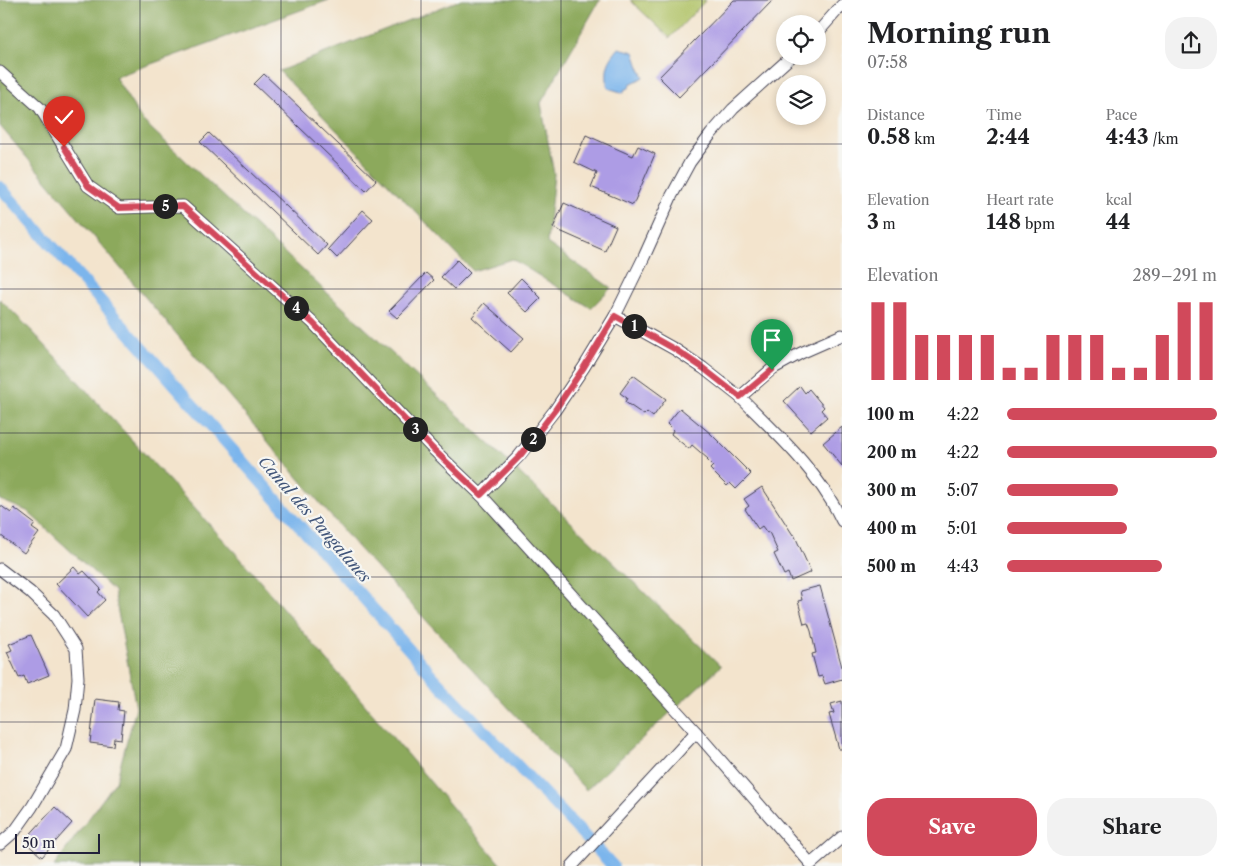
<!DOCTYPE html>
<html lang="en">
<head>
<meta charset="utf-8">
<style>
  body { margin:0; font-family:"Libre Caslon Text",serif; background:#f2f2f2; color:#202124; height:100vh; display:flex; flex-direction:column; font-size:19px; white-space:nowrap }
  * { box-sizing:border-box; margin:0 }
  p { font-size:16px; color:#757577 }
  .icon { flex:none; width:28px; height:28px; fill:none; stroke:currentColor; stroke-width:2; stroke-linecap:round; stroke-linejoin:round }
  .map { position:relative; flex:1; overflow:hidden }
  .drawer { display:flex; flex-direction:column; background:#fff; width:400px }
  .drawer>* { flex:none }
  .controls { position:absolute; left:776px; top:15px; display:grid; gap:10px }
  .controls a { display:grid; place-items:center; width:50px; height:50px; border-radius:50%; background:#fff; box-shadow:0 2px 8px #0003; font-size:25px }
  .scale { position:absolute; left:15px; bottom:12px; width:85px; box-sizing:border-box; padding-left:5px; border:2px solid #22223b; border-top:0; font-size:14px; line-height:18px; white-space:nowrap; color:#22223b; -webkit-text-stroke:4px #f6f6f2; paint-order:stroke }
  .pin { position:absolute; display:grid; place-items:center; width:42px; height:42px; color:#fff; margin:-51px -21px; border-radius:50% 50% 50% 0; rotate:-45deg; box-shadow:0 0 5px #0007 }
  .pin .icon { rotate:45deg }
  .km { position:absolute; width:25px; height:25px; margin:-12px; border-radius:50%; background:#222; color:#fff; font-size:14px; line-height:25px; text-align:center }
  .round { display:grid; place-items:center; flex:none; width:52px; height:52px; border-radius:20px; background:#f2f2f2 }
  .headline { display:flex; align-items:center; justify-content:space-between; height:85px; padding:0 25px }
  h1 { font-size:28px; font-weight:700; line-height:38px }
  .figures { display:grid; grid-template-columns:repeat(3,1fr); gap:8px; height:85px; padding:5px 25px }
  .figures div { display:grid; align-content:center }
  .figures b { font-size:21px; font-weight:700 }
  .figures small { font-size:14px; font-weight:400 }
  .figures p { font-size:14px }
  .chart { height:140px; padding:10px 25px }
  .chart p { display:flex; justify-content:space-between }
  .chart svg { width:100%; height:90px; margin-top:5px; stroke:#d1495b; stroke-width:6 }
  .primary-button { display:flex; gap:10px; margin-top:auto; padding:10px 25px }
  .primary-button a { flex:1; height:58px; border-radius:20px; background:#d1495b; color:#fff; font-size:20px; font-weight:700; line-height:58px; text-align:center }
  .primary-button a+a { background:#f2f2f2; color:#202124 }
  ul { padding:0 25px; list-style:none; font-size:16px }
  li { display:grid; grid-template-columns:80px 60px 1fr; align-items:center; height:38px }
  li i { height:12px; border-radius:6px; background:#d1495b }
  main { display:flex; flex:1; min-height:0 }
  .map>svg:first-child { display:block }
</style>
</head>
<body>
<main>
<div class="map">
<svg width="842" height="866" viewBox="0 0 842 866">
  <rect width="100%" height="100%" fill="#f6f6f2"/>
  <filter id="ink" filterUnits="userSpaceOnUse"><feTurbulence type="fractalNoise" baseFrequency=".02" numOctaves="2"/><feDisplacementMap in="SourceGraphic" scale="10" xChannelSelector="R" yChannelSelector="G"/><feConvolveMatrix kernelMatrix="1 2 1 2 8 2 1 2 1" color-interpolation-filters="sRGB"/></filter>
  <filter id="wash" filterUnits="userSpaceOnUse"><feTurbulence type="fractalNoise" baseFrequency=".0096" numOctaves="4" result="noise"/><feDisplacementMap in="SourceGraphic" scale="20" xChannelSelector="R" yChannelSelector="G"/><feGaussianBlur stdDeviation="1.12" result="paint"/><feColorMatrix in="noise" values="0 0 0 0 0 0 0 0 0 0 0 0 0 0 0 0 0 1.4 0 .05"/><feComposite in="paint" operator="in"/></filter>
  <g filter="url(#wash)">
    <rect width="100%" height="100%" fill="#f3e4cd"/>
    <path fill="#b1c367" stroke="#6a7251" d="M630 0H706L670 38Z"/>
    <g fill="#8ca95c" stroke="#57664c">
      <path d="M0 0H329L115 77 142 120 500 454 721 666 586 790 358 548 0 126Z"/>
      <path d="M460 0H601L598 3 541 103 554 174 547 243 611 288 591 308 512 259 473 271 279 71Z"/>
      <path d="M0 299 31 330 241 559 502 866H54L116 781 136 708 114 591 27 511 0 500Z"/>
    </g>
    <path fill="#7bb5ec" stroke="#4e6c94" d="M619 48 634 52 639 67 644 77 630 84 629 88 624 90V93L608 88C605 69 607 62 619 48Z"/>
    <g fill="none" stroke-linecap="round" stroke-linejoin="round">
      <path stroke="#7bb5ec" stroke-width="12" d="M0 187 436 680 613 866"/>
    </g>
    <g id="blocks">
      <g fill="#ad9ce5">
        <path d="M734 0H773L679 97 659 77Z"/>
        <path d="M264 74 376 180 366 191 254 84Z"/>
        <path d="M209 133 327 245 318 255 200 142Z"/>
        <path d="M586 135 633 156 638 146 655 154 633 205 591 187 597 173 574 162Z"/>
        <path d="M564 203 616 226 605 251 553 228Z"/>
        <path d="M363 210 373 219 337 258 328 249Z"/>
        <path d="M457 260 470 273 454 289 441 277Z"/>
        <path d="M426 273 434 280 397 318 389 311Z"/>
        <path d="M521 278 541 298 527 312 507 293Z"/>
        <path d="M484 303 524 338 511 352 472 317Z"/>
        <path d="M633 375 666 399 653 417 647 412 644 415 625 402 627 398 620 393Z"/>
        <path d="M800 386 805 393 809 389 824 407 821 410 827 417 811 431 784 401Z"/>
        <path d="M680 408 711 434 751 474 736 489 730 483 727 486 710 469 713 466 707 460 708 459 692 445 689 449 671 434 673 430 667 424Z"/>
        <path d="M842 427V466L823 443Z"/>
        <path d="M762 487 793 535 794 534 811 572 791 581 788 573 784 575 774 554 778 552 769 532 767 533 762 526 758 529 745 509 749 506 744 499Z"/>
        <path d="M0 505 11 513 14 508 35 524 32 528 39 533 24 553 0 535Z"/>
        <path d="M74 567 80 574 84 571 101 589 98 592 105 600 87 617 56 584Z"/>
        <path d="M820 586 842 667V679L825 684 822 676 818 677 812 654 816 653 811 631 808 623 804 624 798 601 802 600 800 591Z"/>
        <path d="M31 635 49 675 27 684 24 676 19 678 7 652 12 650 9 644Z"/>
        <path d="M95 699 119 702 118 710 124 711 121 739 114 738 113 746 90 743Z"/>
        <path d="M842 701V749H839L829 714 834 713 831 704Z"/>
        <path d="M55 807 72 823 42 857 24 841Z"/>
      </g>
    </g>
  </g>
  <g filter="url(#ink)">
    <use href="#blocks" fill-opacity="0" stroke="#413f51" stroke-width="1"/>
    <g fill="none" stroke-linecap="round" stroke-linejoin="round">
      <g stroke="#413f51" stroke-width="13">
        <g id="minor">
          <path d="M818 32 842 5"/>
          <path d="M0 72 40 108 88 186 119 208 183 206 313 323 434 450 481 495 519 456 555 410 584 367 615 316 644 257 671 197 690 162 711 134 733 109 792 56"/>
          <path d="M615 316 676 350 703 368 740 397"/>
          <path d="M842 335 801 353 772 369 740 397C778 435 819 472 842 521"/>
          <path d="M481 495 696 732 811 864 842 837"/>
          <path d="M0 569 30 592 54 615 76 649 78 678 75 710 66 749 32 807 15 831 0 844"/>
          <path d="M572 866 696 732"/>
        </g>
      </g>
      <use href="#minor" stroke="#fff" stroke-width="11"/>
    </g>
  </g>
  <g fill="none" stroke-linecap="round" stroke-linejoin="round" filter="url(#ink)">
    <g stroke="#fff" stroke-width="10">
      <path id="route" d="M64 147 88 186 119 208 183 206 313 323 434 450 481 495 520 456 555 410 584 367 615 316 676 350 703 368 740 397 772 370"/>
    </g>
    <use href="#route" stroke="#d1495b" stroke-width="6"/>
  </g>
  <path fill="none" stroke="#22223b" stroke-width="1" stroke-opacity="0.55" d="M140 0V866M281 0V866M421 0V866M561 0V866M702 0V866M0 144H842M0 289H842M0 433H842M0 577H842M0 722H842"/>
  <g text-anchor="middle" stroke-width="4.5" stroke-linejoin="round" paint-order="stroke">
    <g font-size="16" font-style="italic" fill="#415579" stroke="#f6f6f2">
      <text transform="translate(315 519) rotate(49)" y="6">Canal des Pangalanes</text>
    </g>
  </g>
</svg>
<div class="controls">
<a><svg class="icon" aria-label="locate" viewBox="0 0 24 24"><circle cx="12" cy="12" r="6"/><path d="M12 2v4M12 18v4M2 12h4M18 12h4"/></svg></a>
<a><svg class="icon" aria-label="layers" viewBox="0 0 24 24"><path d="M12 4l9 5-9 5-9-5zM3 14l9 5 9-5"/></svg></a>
</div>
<div class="scale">50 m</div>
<div class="pin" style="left:772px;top:370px;background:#1e9e55"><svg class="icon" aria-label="arrive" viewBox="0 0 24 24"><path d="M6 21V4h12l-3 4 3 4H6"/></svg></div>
<div class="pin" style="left:64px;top:147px;background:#d93025"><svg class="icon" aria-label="check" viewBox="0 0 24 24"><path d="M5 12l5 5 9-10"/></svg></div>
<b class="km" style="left:634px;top:326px">1</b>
<b class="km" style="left:533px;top:439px">2</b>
<b class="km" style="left:415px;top:429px">3</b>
<b class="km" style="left:296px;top:308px">4</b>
<b class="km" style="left:165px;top:206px">5</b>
</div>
<section class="drawer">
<div class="headline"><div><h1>Morning run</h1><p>07:58</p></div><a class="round"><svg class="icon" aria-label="share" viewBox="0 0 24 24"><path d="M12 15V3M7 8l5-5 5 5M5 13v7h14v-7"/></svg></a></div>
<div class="figures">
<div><p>Distance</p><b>0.58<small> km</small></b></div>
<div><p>Time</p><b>2:44</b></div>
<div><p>Pace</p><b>4:43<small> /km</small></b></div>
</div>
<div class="figures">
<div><p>Elevation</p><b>3<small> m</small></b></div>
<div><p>Heart rate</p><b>148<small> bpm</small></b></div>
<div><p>kcal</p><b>44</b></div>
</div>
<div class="chart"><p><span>Elevation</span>289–291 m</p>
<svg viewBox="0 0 160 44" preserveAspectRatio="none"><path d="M5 44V6M15 44V6M25 44V22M35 44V22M45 44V22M55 44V22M65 44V38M75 44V38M85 44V22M95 44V22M105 44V22M115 44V38M125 44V38M135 44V22M145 44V6M155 44V6"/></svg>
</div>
<ul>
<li><b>100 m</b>4:22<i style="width:100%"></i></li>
<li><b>200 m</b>4:22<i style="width:100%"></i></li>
<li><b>300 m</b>5:07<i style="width:53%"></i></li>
<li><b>400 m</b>5:01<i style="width:57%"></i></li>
<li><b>500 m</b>4:43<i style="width:74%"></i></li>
</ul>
<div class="primary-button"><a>Save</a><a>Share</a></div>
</section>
</main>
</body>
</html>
